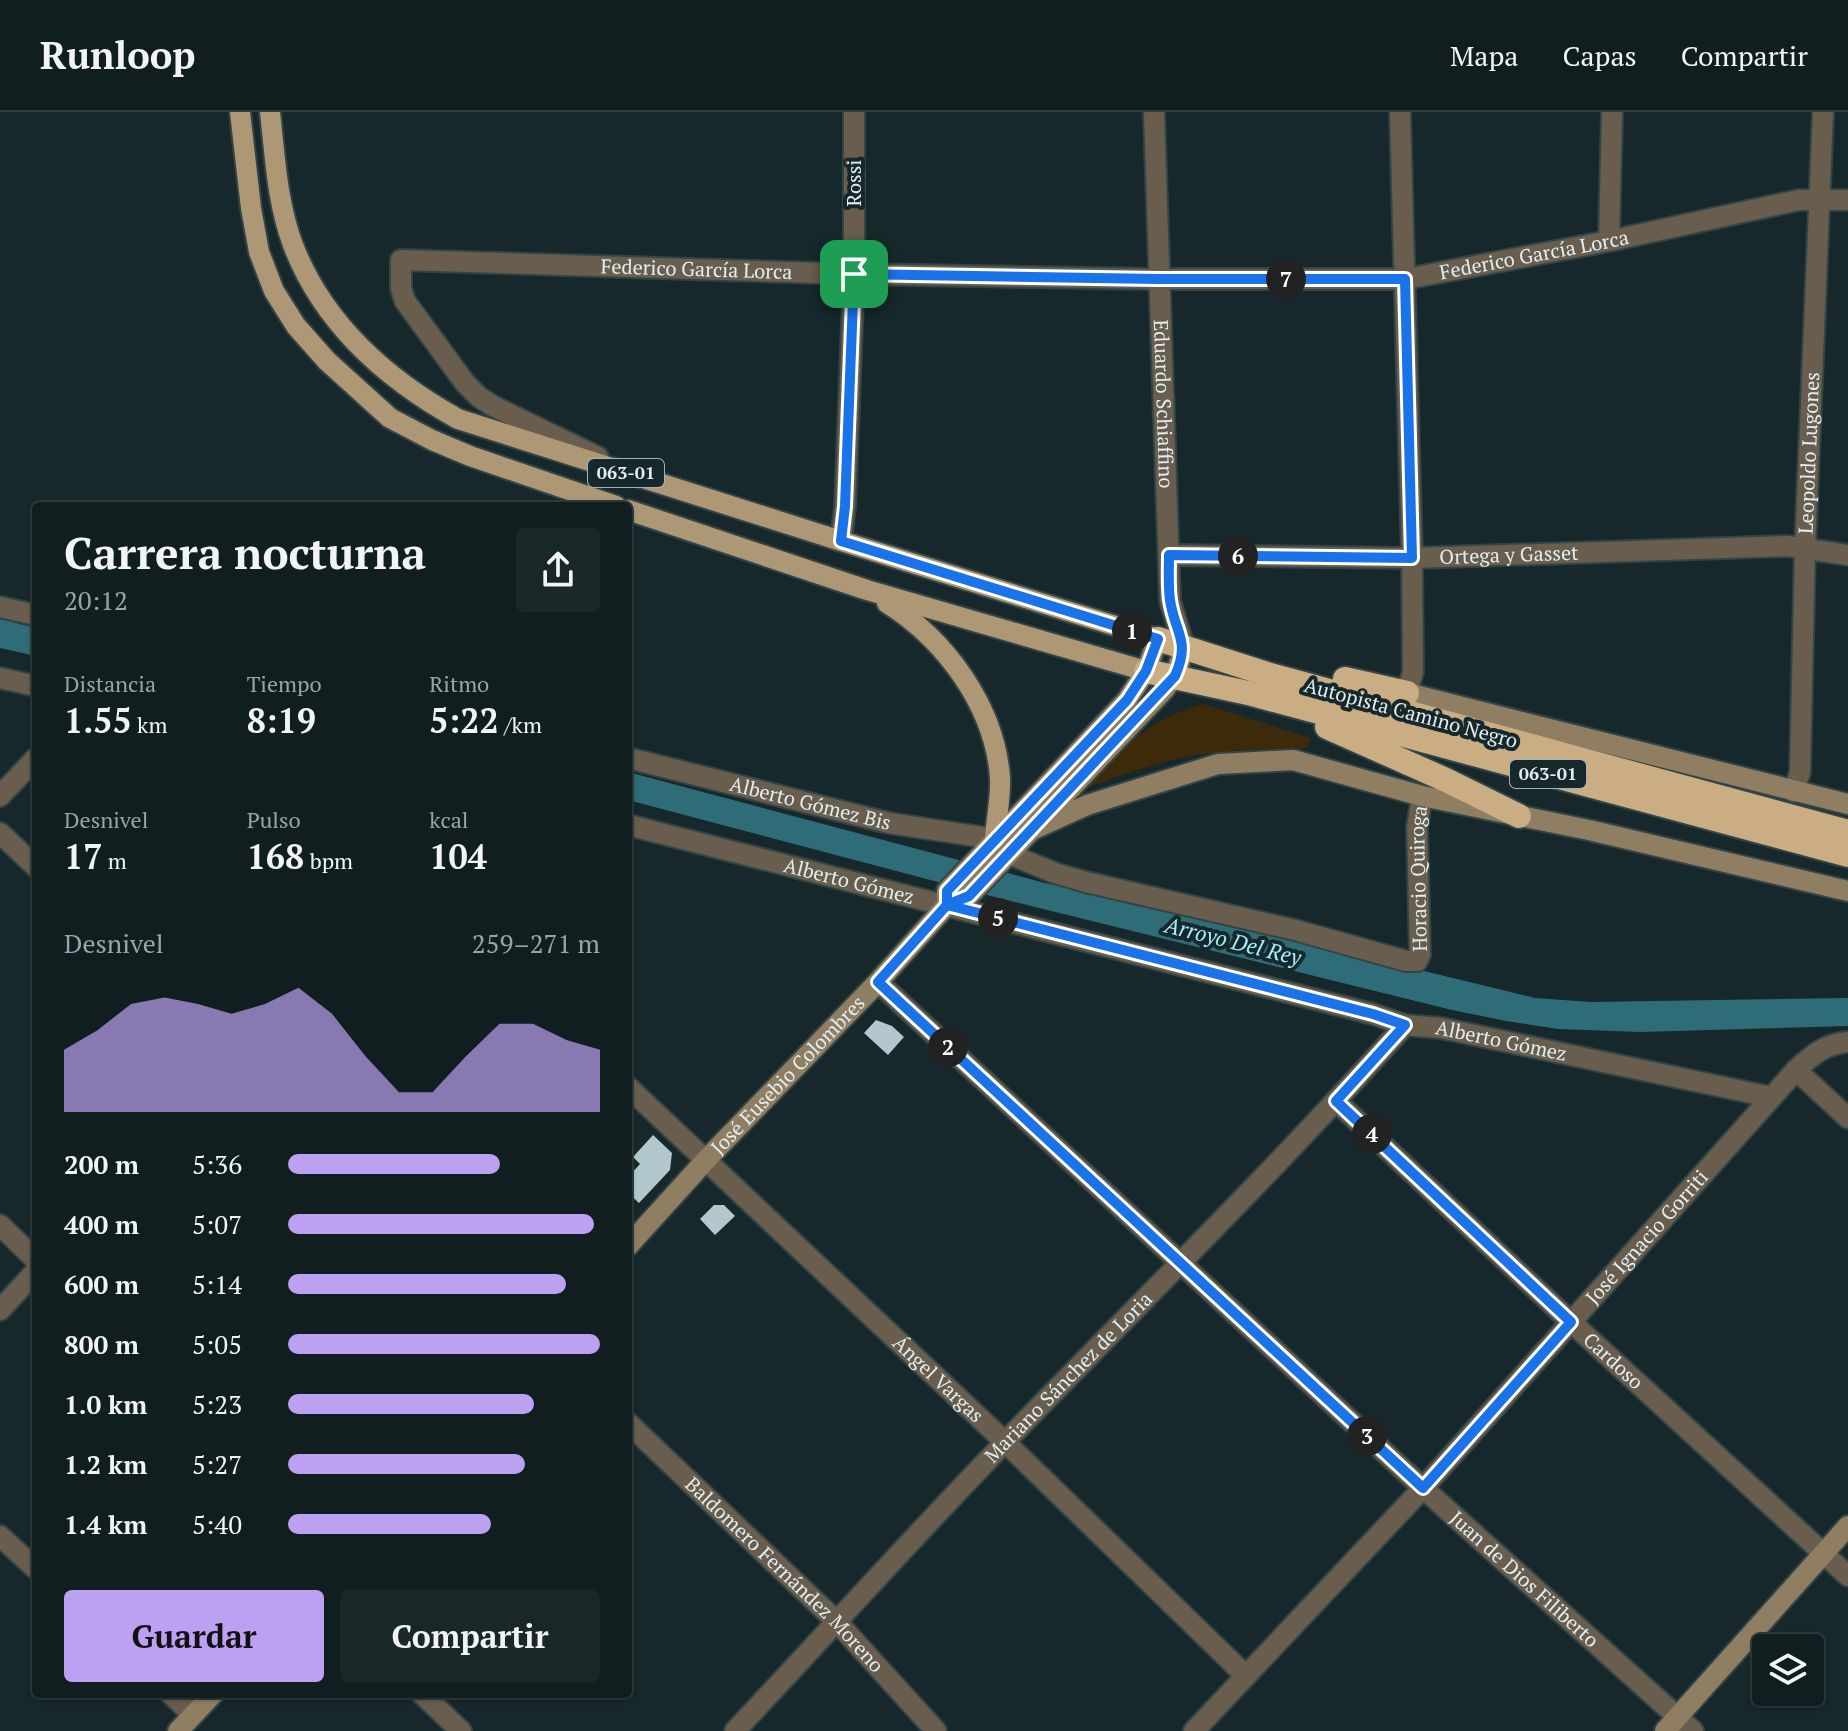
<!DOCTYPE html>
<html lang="es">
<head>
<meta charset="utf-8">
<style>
  body { margin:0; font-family:"PT Serif",serif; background:#192729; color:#f1f3f6; height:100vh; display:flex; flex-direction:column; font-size:30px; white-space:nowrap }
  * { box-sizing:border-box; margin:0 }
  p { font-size:26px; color:#9ca2a5 }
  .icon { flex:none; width:44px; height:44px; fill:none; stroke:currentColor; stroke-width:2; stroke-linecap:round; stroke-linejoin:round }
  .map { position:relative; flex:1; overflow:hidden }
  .sheet { position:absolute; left:32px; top:390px; width:600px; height:1196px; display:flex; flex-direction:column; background:#101e20; border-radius:8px; box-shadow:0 2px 6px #0004,0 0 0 2px #303c3e }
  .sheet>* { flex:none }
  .buttons { position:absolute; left:1752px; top:1522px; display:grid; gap:16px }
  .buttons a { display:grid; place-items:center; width:72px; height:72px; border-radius:8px; background:#101e20; box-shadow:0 2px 6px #0004,0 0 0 2px #303c3e; font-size:40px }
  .pin { position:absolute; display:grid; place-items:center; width:68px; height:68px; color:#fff; margin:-34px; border-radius:16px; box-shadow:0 4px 12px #0006 }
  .km { position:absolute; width:40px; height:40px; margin:-20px; border-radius:50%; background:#222; color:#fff; font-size:22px; line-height:40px; text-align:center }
  .round { display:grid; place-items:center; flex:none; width:84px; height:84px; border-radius:8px; background:#192729 }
  .headline { display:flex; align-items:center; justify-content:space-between; height:136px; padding:0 32px }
  h1 { font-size:44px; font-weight:600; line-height:60px }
  .metrics { display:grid; grid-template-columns:repeat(3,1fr); gap:12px; height:136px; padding:8px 32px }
  .metrics div { display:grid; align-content:center }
  .metrics b { font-size:34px; font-weight:600 }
  .metrics small { font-size:22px; font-weight:400 }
  .metrics p { font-size:22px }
  .chart { height:224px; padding:16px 32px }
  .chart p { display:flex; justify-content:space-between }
  .chart svg { width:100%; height:144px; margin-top:8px; fill:#bca0f2; opacity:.7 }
  .primary-button { display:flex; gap:16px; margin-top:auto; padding:16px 32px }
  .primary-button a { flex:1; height:92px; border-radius:8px; background:#bca0f2; color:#111; font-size:32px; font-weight:600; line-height:92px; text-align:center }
  .primary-button a+a { background:#192729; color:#f1f3f6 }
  ul { padding:0 32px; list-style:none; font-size:26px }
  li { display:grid; grid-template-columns:128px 96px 1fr; align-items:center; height:60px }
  li i { height:20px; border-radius:10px; background:#bca0f2 }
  header { display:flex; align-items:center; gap:48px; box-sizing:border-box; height:112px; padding:0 40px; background:#101e20; border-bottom:2px solid #303c3e }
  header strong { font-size:38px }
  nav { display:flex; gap:44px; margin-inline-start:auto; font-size:28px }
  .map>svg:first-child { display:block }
</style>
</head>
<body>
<header>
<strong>Runloop</strong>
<nav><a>Mapa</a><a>Capas</a><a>Compartir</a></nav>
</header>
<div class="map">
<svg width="1848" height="1619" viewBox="0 0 1848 1619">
  <rect width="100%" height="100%" fill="#16282b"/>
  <path fill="#3d2a0b" d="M1204 592 1311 626 1307 636C1265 637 1223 637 1182 646 1147 653 1114 666 1081 678 1121 639 1147 606 1204 592Z"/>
  <g fill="#2e6d77">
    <path d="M0 507 36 516V544L0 536Z"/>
    <path d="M628 660 1045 771 1222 810 1535 886 1591 890 1848 886V914L1640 920 1558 917 1506 909 1452 898 991 784 628 688Z"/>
  </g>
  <g fill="#b2c8cc">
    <path d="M876 908 892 914 904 925 888 943 864 921Z"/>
    <path d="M653 1023 672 1041 670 1058 639 1091 628 1081V1065L640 1052 633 1045Z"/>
    <path d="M714 1093H724L735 1104 715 1123 700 1107Z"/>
  </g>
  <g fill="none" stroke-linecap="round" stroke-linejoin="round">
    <g stroke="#334446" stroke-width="24">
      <g id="street">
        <path id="s1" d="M1154 0 1170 489 1184 535"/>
        <path d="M1400 0 1412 446 1413 560 1407 581"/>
        <path d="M1609 129 1612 0"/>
        <path id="s2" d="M598 345 493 294 479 285 465 271 405 189 401 176V148L854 162 1158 167H1405L1609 129 1799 88H1848"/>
        <path d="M841 429 845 394 854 162V0"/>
        <path id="s3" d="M1169 443 1412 446 1787 434 1848 443"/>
        <path d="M0 495 36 503"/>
        <path d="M0 566 36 574"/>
        <path id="s4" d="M628 646 889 711 995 727"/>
        <path id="s5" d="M1794 680 1800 660 1805 436 1823 0"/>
        <path d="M0 684 36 646"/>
        <path id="s6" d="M628 713 1373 902 1405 913 1441 916 1771 985"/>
        <path d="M0 721 36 755"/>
        <path id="s7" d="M1009 742 1055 761 1086 770 1295 818 1406 849H1417L1420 843 1417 715 1422 684"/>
        <path id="s8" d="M878 870 1423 1376 1693 1619"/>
        <path d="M1796 958 1848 1006"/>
        <path id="s9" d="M628 975 1005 1330 1245 1563"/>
        <path id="s10" d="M1336 989 1571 1210 1848 1464"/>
        <path d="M0 1113 36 1148"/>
        <path d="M0 1198 36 1159"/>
        <path id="s11" d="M628 1311 837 1510 936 1619"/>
        <path d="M0 1424 36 1457"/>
        <path d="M171 1582 193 1603"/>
        <path d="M422 1582 461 1619"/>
        <path id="s12" d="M735 1619C826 1522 915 1423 1007 1328 1141 1190 1277 1056 1405 913"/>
        <path id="s13" d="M1194 1619 1423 1376 1796 958C1812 943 1825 932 1848 930"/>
      </g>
    </g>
    <g stroke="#334446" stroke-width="24">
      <g id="secondary">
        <path d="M1407 581 1848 692"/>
        <path d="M1032 718 1087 693 1218 652 1293 648 1422 684 1589 718 1848 779"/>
        <path d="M947 793V779L1127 588 1146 559 1158 527"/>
        <path id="s14" d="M628 1134 705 1049 878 870 947 793 969 784 1164 578C1175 564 1181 552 1184 535"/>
        <path d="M178 1619 213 1582"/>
        <path d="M1665 1619 1848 1414"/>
      </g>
    </g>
    <g stroke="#334446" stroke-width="24">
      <g id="primary">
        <path d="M240 0 251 96 259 140 274 179 296 214 327 249 390 306 432 328 470 344 616 394"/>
        <path d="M270 0C275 44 277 91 293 133 323 211 386 267 458 307L841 429 1158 527"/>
        <path d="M628 398 867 478 1146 559"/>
        <path d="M887 491C946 528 995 595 1000 666 1001 686 996 707 995 727"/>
      </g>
    </g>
    <g stroke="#334446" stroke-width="28">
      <g id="highway">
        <path d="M1158 527 1267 562 1848 720"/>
        <path d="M1146 559 1248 581 1848 743"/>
        <path d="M1345 567 1407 581"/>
        <path d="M1327 615 1446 668 1519 704"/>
      </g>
    </g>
    <use href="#street" stroke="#695e4d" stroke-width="20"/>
    <use href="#secondary" stroke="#907e63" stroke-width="20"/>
    <use href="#primary" stroke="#ae9774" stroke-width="20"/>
    <use href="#highway" stroke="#caad83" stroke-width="24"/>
  </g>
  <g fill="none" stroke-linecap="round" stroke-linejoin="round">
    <g stroke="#fff" stroke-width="16">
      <path id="route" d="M854 162 845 394 841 429 1158 527 1146 559 1127 588 947 779V793L878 870 1423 1376 1571 1210 1336 989 1405 913 1373 902 947 793 969 784 1175 564C1191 528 1175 522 1170 488 1168 474 1169 458 1169 443L1412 446 1405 167H1158L854 162"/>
    </g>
    <use href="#route" stroke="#1a73e8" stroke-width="10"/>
  </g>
  <g text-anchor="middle" stroke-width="8" stroke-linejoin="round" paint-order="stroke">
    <g fill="#16282b" stroke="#a5b2b4" stroke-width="2">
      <rect x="588" y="347" width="76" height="28" rx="6"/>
      <rect x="1510" y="648" width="76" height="28" rx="6"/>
    </g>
    <g font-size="18" font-weight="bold" fill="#e2edef">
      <text x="626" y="367">063-01</text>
      <text x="1548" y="668">063-01</text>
    </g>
    <g font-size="20" fill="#e2edef" stroke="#16282b">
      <text transform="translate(854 71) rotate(-90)" y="7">Rossi</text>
      <text dy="7" stroke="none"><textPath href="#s2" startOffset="1432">Federico García Lorca</textPath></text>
      <text dy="7" stroke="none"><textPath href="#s2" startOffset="592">Federico García Lorca</textPath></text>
      <text dy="7" stroke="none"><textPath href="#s1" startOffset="292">Eduardo Schiaffino</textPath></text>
      <text dy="7" stroke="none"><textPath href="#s5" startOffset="340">Leopoldo Lugones</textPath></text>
      <text dy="7" stroke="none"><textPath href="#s3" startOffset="340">Ortega y Gasset</textPath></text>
      <text transform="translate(1411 601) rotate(15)" y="7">Autopista Camino Negro</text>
      <text dy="7" stroke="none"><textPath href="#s4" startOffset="188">Alberto Gómez Bis</textPath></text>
      <text dy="7" stroke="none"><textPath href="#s7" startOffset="506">Horacio Quiroga</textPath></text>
      <text dy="7" stroke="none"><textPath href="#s6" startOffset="228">Alberto Gómez</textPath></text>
      <text dy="7" stroke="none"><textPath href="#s6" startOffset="900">Alberto Gómez</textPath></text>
      <text dy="7" stroke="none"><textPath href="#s14" startOffset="234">José Eusebio Colombres</textPath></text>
      <text dy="7" stroke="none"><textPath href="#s13" startOffset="670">José Ignacio Gorriti</textPath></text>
      <text dy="7" stroke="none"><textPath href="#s10" startOffset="380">Cardoso</textPath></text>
      <text dy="7" stroke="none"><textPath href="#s12" startOffset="486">Mariano Sánchez de Loria</textPath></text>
      <text dy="7" stroke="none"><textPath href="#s9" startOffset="426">Ángel Vargas</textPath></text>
      <text dy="7" stroke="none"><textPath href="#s11" startOffset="218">Baldomero Fernández Moreno</textPath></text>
      <text dy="7" stroke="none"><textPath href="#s8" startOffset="880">Juan de Dios Filiberto</textPath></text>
    </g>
    <g font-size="22" font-style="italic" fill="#a1edfa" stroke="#16282b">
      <text transform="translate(1233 829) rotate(14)" y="8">Arroyo Del Rey</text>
    </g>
  </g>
</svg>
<div class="buttons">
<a><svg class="icon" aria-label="layers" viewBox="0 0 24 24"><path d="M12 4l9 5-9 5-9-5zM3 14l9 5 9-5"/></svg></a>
</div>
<div class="pin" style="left:854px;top:162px;background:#1e9e55"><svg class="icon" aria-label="arrive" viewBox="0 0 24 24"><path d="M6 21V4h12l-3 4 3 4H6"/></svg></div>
<b class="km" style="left:1132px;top:519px">1</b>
<b class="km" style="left:948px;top:935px">2</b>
<b class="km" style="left:1367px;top:1324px">3</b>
<b class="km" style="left:1372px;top:1022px">4</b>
<b class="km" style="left:998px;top:806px">5</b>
<b class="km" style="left:1238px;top:444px">6</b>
<b class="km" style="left:1286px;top:167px">7</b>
<section class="sheet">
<div class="headline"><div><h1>Carrera nocturna</h1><p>20:12</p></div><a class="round"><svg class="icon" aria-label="share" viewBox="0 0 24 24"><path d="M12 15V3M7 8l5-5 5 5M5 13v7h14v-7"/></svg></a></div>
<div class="metrics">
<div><p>Distancia</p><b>1.55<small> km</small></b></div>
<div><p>Tiempo</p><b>8:19</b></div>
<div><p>Ritmo</p><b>5:22<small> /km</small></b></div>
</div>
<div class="metrics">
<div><p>Desnivel</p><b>17<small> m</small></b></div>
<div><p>Pulso</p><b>168<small> bpm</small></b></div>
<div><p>kcal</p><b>104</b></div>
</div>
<div class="chart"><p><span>Desnivel</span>259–271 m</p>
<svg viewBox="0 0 160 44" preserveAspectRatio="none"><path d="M0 44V25L10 19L20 11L30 9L40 11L50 14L60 11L70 6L80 14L90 27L100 38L110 38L120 27L130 17L140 17L150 22L160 25V44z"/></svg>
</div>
<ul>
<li><b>200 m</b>5:36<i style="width:68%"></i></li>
<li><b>400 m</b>5:07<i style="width:98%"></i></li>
<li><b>600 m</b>5:14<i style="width:89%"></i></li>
<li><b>800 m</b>5:05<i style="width:100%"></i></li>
<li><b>1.0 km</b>5:23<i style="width:79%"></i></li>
<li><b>1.2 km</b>5:27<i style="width:76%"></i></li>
<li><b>1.4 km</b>5:40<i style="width:65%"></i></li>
</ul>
<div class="primary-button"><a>Guardar</a><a>Compartir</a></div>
</section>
</div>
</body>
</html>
